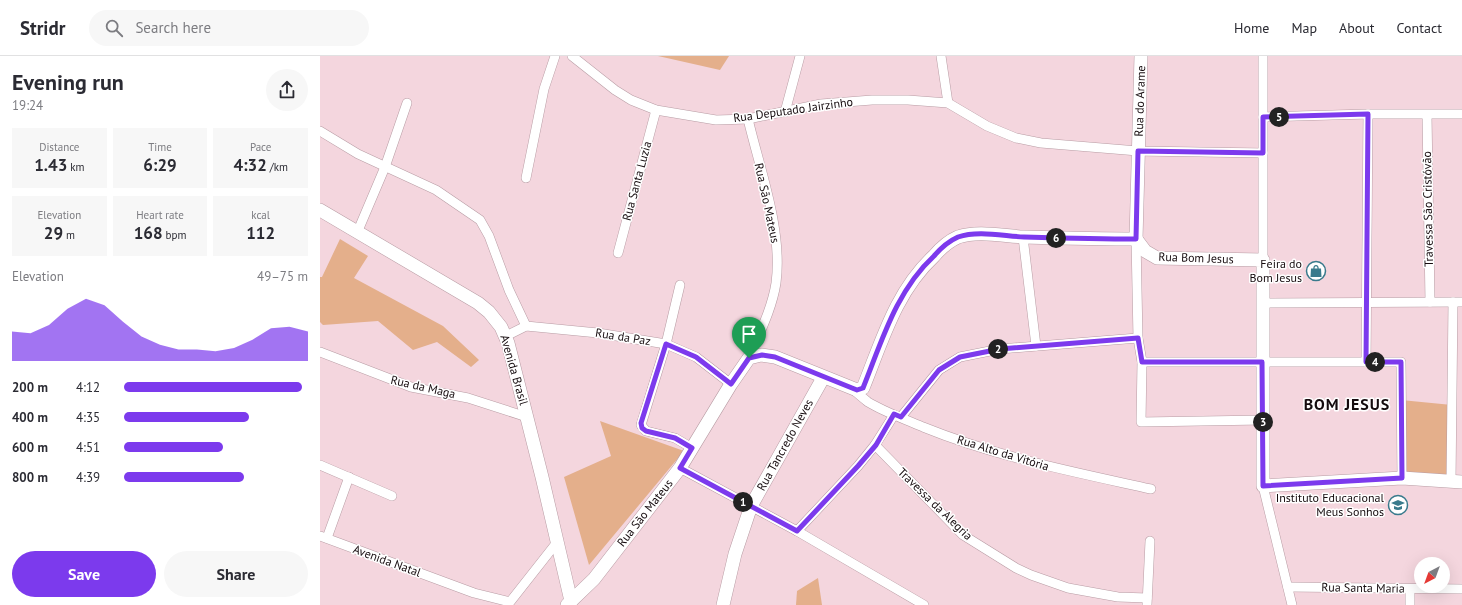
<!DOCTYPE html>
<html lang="en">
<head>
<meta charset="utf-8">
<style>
  body { margin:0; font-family:"PT Sans",sans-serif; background:#f7f7f7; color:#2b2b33; height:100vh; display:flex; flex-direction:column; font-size:15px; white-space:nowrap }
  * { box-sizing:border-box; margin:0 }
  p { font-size:13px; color:#7c7c81 }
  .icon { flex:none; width:22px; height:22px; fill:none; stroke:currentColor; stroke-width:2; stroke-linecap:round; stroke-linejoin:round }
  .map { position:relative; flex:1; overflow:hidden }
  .panel { display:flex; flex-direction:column; background:#fff; width:320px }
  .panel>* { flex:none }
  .needle { width:26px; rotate:221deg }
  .controls { position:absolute; left:1094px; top:501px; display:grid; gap:8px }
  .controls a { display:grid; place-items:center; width:36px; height:36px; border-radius:50%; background:#fff; box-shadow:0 4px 16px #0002; font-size:20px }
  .pin { position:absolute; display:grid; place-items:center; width:34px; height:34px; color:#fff; margin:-41px -17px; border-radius:50% 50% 50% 0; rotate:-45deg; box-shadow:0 0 4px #0007 }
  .pin .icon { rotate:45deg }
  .km { position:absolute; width:20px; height:20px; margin:-10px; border-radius:50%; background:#222; color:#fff; font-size:11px; line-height:20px; text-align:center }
  .round { display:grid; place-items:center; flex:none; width:42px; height:42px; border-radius:21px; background:#f7f7f7 }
  .headline { display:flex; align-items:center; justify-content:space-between; height:68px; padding:0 12px }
  h1 { font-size:22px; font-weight:800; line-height:30px }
  .stats { display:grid; grid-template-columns:repeat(3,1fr); gap:6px; height:68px; padding:4px 12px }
  .stats div { display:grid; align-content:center; border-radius:0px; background:#f7f7f7; text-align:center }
  .stats b { font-size:17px; font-weight:800 }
  .stats small { font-size:11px; font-weight:400 }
  .stats p { font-size:11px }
  .chart { height:112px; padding:8px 12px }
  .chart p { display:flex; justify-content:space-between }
  .chart svg { width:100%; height:72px; margin-top:4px; fill:#7c3aed; opacity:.7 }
  .cta { display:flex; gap:8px; margin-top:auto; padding:8px 12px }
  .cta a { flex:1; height:46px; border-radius:24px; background:#7c3aed; color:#fff; font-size:16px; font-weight:800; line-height:46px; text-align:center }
  .cta a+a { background:#f7f7f7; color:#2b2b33 }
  ul { padding:0 12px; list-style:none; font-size:13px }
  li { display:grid; grid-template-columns:64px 48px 1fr; align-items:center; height:30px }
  li i { height:10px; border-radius:5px; background:#7c3aed }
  header { display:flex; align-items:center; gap:24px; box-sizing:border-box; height:56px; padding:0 20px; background:#fff; border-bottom:1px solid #e1e1e2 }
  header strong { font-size:19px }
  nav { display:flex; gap:22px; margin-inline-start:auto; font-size:14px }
  .search { width:280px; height:36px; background:#f7f7f7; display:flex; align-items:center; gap:10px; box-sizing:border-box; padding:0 14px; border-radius:22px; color:#7c7c81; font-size:15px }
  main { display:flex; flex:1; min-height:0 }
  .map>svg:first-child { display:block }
</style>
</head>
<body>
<header>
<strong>Stridr</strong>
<div class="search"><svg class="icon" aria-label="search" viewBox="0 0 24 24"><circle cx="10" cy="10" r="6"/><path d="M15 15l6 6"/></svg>Search here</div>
<nav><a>Home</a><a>Map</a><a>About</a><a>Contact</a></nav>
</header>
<main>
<section class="panel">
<div class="headline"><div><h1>Evening run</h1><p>19:24</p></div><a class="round"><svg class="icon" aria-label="share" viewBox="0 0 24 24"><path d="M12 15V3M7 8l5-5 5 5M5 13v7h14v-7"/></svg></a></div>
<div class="stats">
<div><p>Distance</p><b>1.43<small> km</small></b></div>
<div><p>Time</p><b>6:29</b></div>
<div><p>Pace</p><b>4:32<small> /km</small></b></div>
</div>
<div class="stats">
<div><p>Elevation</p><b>29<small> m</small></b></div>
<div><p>Heart rate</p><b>168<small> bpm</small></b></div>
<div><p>kcal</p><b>112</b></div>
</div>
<div class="chart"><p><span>Elevation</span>49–75 m</p>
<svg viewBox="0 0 160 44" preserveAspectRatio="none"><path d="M0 44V26L10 27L20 22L30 12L40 6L50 10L60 20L70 29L80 34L90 37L100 37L110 38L120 36L130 31L140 24L150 23L160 26V44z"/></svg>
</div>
<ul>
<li><b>200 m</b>4:12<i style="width:97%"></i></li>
<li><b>400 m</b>4:35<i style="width:68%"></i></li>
<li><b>600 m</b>4:51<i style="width:54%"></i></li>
<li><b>800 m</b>4:39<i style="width:65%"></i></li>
</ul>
<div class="cta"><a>Save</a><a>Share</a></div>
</section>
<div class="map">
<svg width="1142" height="549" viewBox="0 0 1142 549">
  <rect width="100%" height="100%" fill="#f4d6de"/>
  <g fill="#e4af8b">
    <path d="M338 0H409L400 14Z"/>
    <path d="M20 183 48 200 34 222 123 270 159 304 151 311 117 286 93 294 58 265 3 269 0 266V221H2Z"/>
    <path d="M1081 344 1132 349 1131 426 1082 422Z"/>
    <path d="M280 365 364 395 269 509 244 421 291 400Z"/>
    <path d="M498 522 502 549H476L477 535Z"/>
  </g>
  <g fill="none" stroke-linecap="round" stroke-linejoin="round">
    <g stroke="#b89ca4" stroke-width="10">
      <g id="street">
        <path d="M252 0 295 34 311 44 336 54 396 64 428 63 501 48 552 44H588L628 47 667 70 696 82 721 87 818 95 943 97"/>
        <path d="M621 0 628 47"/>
        <path d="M465 56 480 0"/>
        <path d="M1107 59 1110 246"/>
        <path d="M943 61 1048 58H1142"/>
        <path d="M428 63C440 114 463 175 456 227 452 253 439 278 429 302"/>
        <path d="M0 75 38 98 116 134 160 164 169 180 189 234 206 270"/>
        <path d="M206 122 224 33 235 0"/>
        <path d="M37 177 65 111 87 47"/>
        <path d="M703 181 716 290"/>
        <path d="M816 183 818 282 822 306 821 366 943 364"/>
        <path d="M298 197 336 54"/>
        <path d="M943 204V0"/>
        <path d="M360 229 346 288 321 369 326 375 355 382 372 392"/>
        <path d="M943 247 1142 246"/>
        <path d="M186 280 206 270 278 277 346 288 376 301 411 328"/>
        <path d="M0 296 91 331 148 342 207 361"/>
        <path d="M822 306H1081L1082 422"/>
        <path d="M1046 306 1048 58"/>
        <path d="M534 334C538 338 543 342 548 346 564 356 585 363 603 371 677 401 754 416 831 433"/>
        <path d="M581 361 619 314 640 301 680 293 818 282"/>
        <path d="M555 389 643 479 696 512 711 519 748 532 798 541 827 542"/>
        <path d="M0 409 72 440"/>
        <path d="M360 412 477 475 604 549"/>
        <path d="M1131 426 1133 246"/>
        <path d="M943 430 972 549"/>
        <path d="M477 475 538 410 555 389 574 359"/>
        <path d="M0 480 154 537 190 546 238 485"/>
        <path d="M7 482 29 421"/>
        <path d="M968 531 1142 533"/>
        <path d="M1090 533V549"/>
        <path d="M827 549 830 485"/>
      </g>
    </g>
    <g stroke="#b89ca4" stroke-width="14">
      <g id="secondary">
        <path d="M0 154 158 247 169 256 181 271 188 287 222 421 251 545"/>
        <path d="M816 183 825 195 837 202 943 204V430L1082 422 1142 426"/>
        <path d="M816 183 821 0"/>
        <path d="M247 549 274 523 360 412 411 328 429 302 441 299 455 301 537 334 543 332C562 285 576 235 614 200 620 193 629 185 638 181 658 174 683 180 704 181 741 182 779 183 816 183"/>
        <path d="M403 549 415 498 431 450 503 322"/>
      </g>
    </g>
    <use href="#street" stroke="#fff" stroke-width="9"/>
    <use href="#secondary" stroke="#fff" stroke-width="13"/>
  </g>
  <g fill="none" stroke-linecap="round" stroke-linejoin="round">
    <g stroke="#fff" stroke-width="8">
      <path id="route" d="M1048 58 1046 306H1081L1082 422 943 430 942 306H822L818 282 680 293 640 301 619 314 581 361 574 358 556 389 538 410 477 475 360 412 372 392 355 382 326 375 322 372 321 367 346 288 376 301 411 328 429 302 442 299 455 301 537 334 543 332C562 285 576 235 614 200 620 193 629 185 638 181 658 174 683 180 704 181 741 182 779 183 816 183L818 95 943 97V61Z"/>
    </g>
    <use href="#route" stroke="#7c3aed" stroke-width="5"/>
  </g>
  <defs>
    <g id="shop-ring" transform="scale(1)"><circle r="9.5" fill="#fff" stroke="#397a8c" stroke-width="1.5"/><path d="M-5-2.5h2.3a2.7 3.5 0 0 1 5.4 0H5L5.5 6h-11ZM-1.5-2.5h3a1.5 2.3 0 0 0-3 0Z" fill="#397a8c"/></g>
    <g id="school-ring" transform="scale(1)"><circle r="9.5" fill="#fff" stroke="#397a8c" stroke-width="1.5"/><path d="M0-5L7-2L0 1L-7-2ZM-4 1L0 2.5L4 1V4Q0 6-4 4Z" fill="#397a8c"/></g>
  </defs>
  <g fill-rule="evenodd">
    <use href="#shop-ring" x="996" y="215"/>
    <use href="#school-ring" x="1078" y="449"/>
  </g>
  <g text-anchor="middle" stroke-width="3" stroke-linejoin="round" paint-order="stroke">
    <g font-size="12" fill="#150b0e" stroke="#fff">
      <text transform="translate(820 45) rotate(-88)" y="4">Rua do Arame</text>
      <text transform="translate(473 54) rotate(-8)" y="4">Rua Deputado Jairzinho</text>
      <text transform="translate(317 125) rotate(-75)" y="4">Rua Santa Luzia</text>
      <text transform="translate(447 147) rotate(78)" y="4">Rua São Mateus</text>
      <text transform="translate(1108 153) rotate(-91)" y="4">Travessa São Cristóvão</text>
      <text transform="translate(876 202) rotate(2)" y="4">Rua Bom Jesus</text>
      <text transform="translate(303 281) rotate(9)" y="4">Rua da Paz</text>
      <text transform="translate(194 314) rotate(74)" y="4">Avenida Brasil</text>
      <text transform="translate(103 331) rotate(13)" y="4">Rua da Maga</text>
      <text transform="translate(465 389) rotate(-61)" y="4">Rua Tancredo Neves</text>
      <text transform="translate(683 397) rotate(17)" y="4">Rua Alto da Vitória</text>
      <text transform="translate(615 448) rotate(44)" y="4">Travessa da Alegria</text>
      <text transform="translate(325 457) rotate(-52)" y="4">Rua São Mateus</text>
      <text transform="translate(67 505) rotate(20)" y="4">Avenida Natal</text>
      <text transform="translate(1043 532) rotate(1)" y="4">Rua Santa Maria</text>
    </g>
    <g font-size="12" fill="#150b0e" stroke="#fff" text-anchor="end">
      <text x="982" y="212">Feira do<tspan x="982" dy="14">Bom Jesus</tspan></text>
      <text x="1064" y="446">Instituto Educacional<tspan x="1064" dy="14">Meus Sonhos</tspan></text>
    </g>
    <g font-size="16" font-weight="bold" letter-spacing="1" fill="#150b0e" stroke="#fff">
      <text x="1027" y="354">BOM JESUS</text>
    </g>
  </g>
</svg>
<div class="controls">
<a><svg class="needle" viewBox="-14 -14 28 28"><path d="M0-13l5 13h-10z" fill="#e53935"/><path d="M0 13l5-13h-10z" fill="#7c7c81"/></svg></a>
</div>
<div class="pin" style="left:429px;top:302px;background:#1e9e55"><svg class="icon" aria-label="arrive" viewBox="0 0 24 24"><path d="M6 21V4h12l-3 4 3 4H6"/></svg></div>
<b class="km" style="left:423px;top:446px">1</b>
<b class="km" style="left:678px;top:293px">2</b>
<b class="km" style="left:943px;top:366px">3</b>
<b class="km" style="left:1055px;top:306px">4</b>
<b class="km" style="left:959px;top:61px">5</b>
<b class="km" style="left:736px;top:182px">6</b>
</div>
</main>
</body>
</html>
